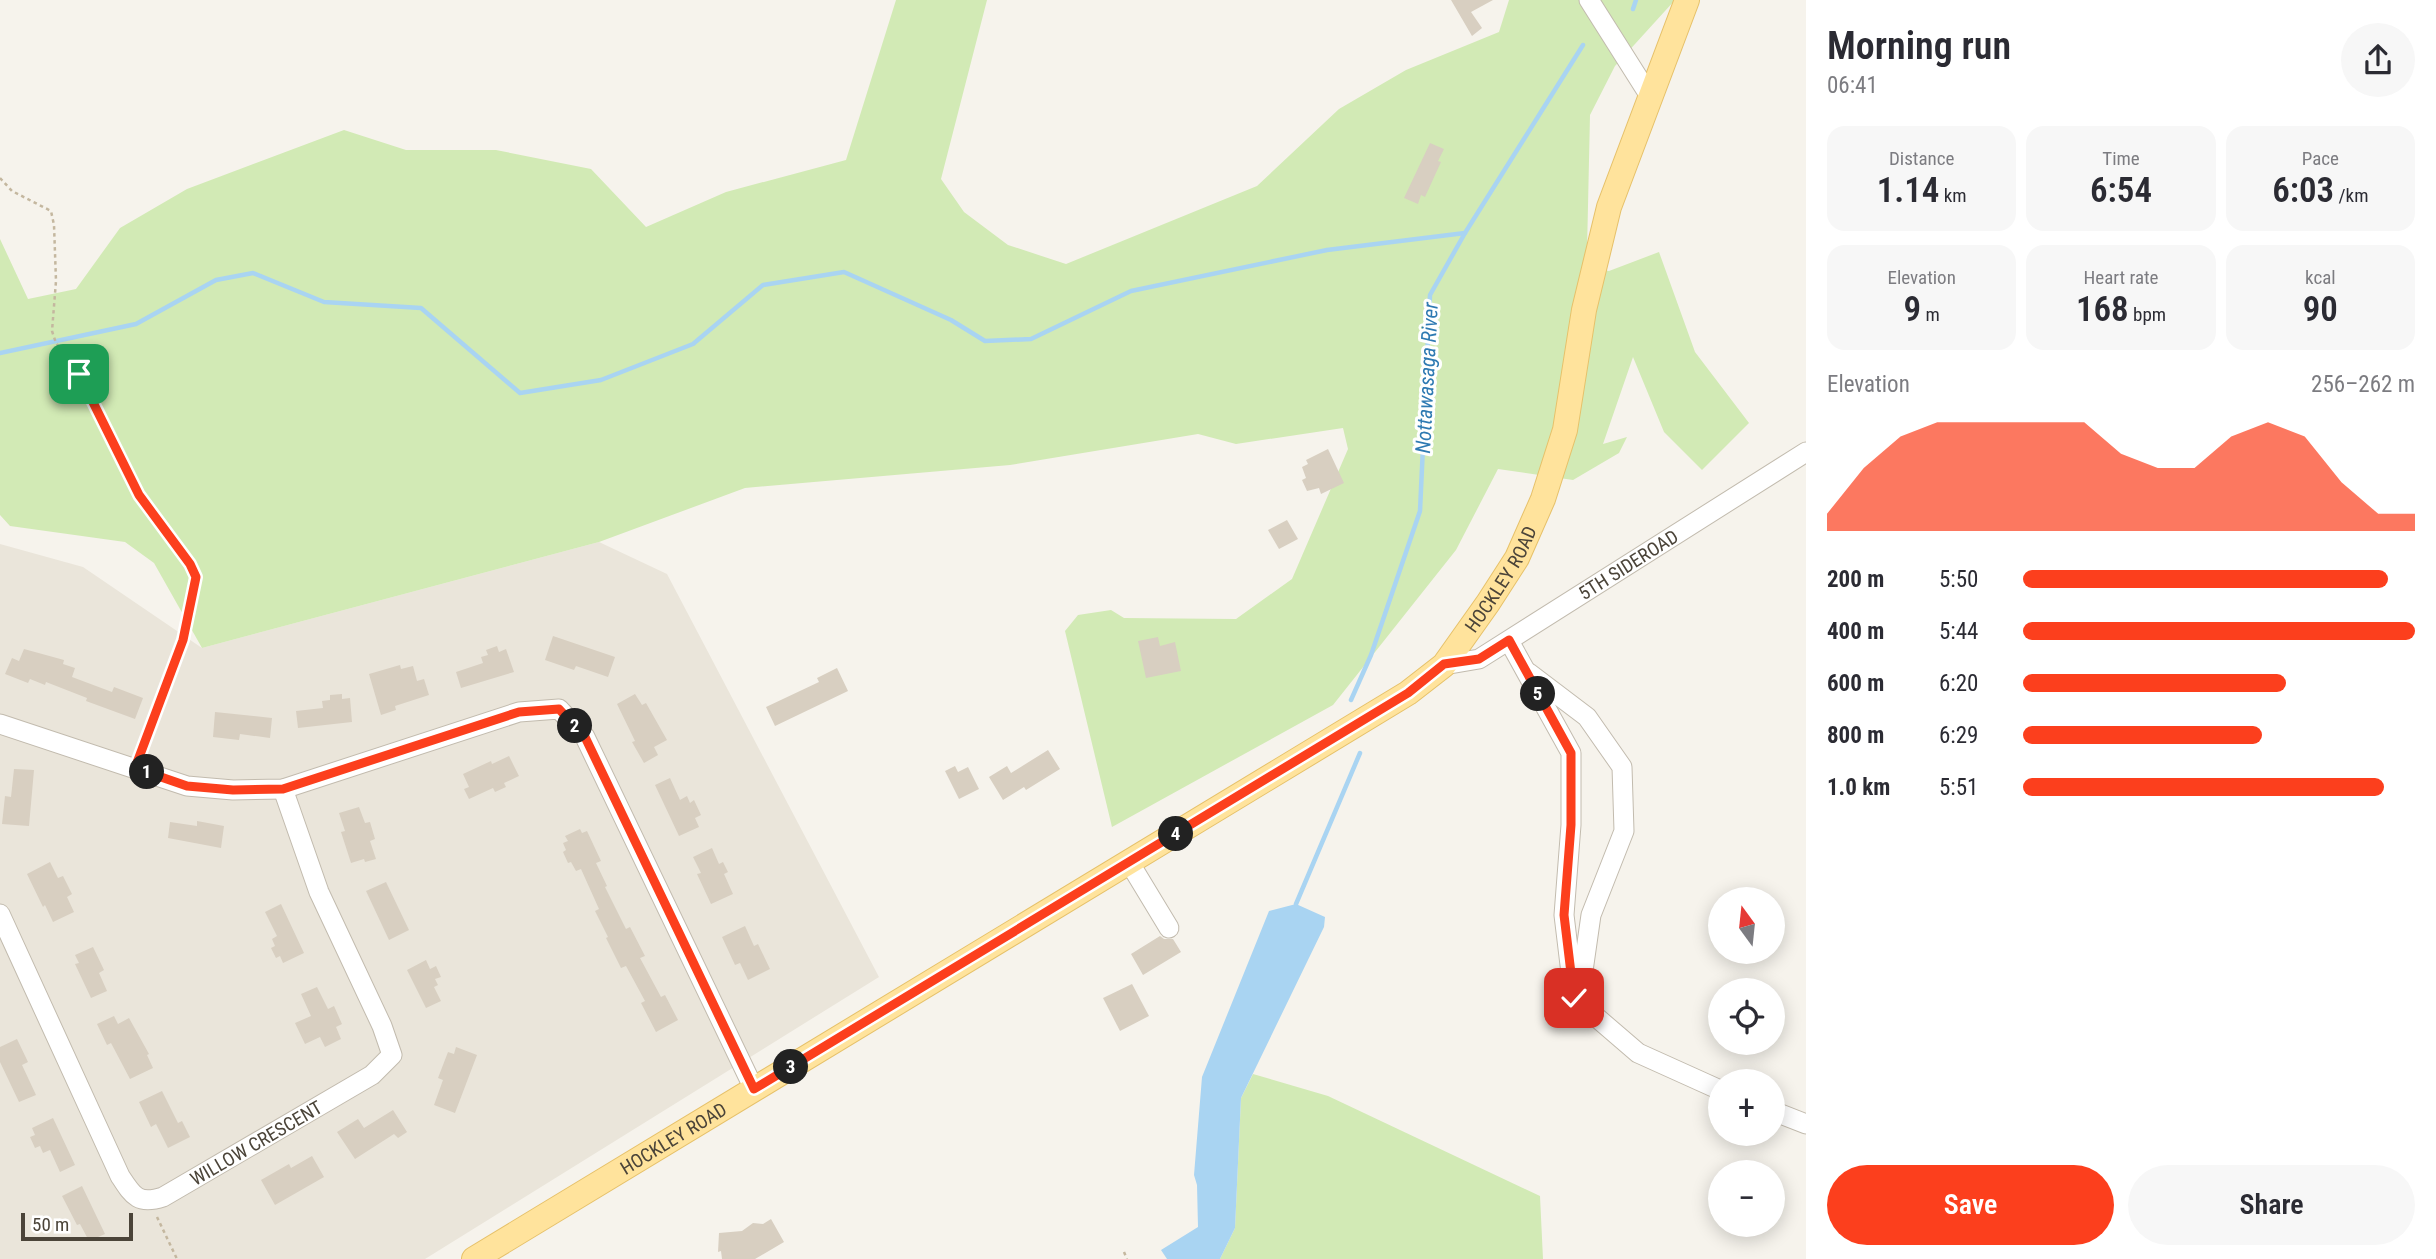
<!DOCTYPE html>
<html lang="en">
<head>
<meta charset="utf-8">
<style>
  body { margin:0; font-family:"Roboto Condensed",sans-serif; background:#f7f7f7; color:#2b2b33; height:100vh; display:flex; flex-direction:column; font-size:26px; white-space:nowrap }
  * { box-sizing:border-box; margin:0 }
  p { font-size:23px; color:#7c7c81 }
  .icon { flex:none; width:38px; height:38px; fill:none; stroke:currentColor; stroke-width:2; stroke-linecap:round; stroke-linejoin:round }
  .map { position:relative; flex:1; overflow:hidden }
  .sheet { display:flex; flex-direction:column; background:#fff; width:630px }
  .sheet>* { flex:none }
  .needle { width:46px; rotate:345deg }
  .controls { position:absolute; left:1708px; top:887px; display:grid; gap:14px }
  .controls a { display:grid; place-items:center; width:77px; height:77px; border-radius:50%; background:#fff; box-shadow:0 4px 18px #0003; font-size:35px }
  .scale { position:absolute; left:21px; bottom:18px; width:112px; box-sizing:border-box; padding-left:7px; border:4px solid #4b4439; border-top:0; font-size:19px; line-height:24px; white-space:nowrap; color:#4b4439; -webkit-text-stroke:5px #fff; paint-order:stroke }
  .pin { position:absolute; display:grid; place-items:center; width:60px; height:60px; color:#fff; margin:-30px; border-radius:14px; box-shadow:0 4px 10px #0006 }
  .km { position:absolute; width:35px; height:35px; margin:-18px; border-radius:50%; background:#222; color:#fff; font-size:19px; line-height:35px; text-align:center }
  .round { display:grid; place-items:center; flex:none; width:74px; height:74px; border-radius:37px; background:#f7f7f7 }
  .overview { display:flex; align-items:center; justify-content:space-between; height:119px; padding:0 21px }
  h1 { font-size:38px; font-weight:600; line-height:52px }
  .stats { display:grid; grid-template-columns:repeat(3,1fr); gap:10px; height:119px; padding:7px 21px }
  .stats div { display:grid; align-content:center; border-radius:18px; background:#f7f7f7; text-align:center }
  .stats b { font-size:35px; font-weight:600 }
  .stats small { font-size:19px; font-weight:400 }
  .stats p { font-size:19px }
  .chart { height:196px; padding:14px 21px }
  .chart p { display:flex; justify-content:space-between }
  .chart svg { width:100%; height:126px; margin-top:7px; fill:#fc3f1d; opacity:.7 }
  .button { display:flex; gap:14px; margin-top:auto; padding:14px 21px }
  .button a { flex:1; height:80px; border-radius:42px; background:#fc3f1d; color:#fff; font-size:28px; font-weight:600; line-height:80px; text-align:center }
  .button a+a { background:#f7f7f7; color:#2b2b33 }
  ul { padding:0 21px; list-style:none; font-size:23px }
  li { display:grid; grid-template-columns:112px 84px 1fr; align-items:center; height:52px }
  li i { height:18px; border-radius:9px; background:#fc3f1d }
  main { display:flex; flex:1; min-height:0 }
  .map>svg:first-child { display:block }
</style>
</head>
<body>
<main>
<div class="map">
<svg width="1806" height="1259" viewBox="0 0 1806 1259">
  <rect width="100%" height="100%" fill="#f6f3ec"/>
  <path fill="#eae5da" d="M599 542 667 574 879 977 425 1259H0V544L83 567 202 648Z"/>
  <g fill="#d2eab5">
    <path d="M896 0H987L941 179 964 212 1008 245 1066 264 1257 186 1339 109 1406 70 1499 32 1509 0H1675L1615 66 1590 115 1587 251 1598 269 1609 271 1659 252 1695 352 1749 423 1702 470 1664 432 1633 357 1603 444 1627 437 1619 453 1573 480 1498 469 1456 550 1333 705 1112 827 1065 631 1078 615 1111 610 1124 618 1236 619 1292 579 1348 449 1343 428 1236 444 1198 434 1010 465 745 488 599 542 202 648 154 563 125 542 10 526 0 515V239L28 299 76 289 120 228 187 189 344 130 406 150H496L591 169 646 227 726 192 846 160Z"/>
    <path d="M1253 1074 1328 1096 1540 1196 1543 1259H1220L1235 1228 1241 1098Z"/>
  </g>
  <path fill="#a9d4f2" d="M1296 904 1325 917 1324 927 1241 1098 1235 1228 1220 1259H1167L1161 1250 1198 1227 1197 1185 1194 1175 1202 1077 1269 911Z"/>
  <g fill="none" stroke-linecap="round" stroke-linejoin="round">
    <g stroke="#a9d4f2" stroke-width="4.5">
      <path d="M1633 9 1636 0"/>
      <path d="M0 353 136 324 216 280 253 273 324 302 421 308 520 393 601 380 693 344 763 285 844 272 951 320 985 341 1031 339 1131 291 1327 250 1465 233"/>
      <path d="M1351 700 1371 655 1420 511 1430 295 1465 233 1583 45"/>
      <path d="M1296 904 1360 753"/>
    </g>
  </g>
  <g fill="#d8cfc1">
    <path d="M1451 0H1493L1471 12 1482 28 1472 36Z"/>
    <path d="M1430 143 1444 149 1438 161 1441 162 1425 197 1421 195 1418 204 1404 198Z"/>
    <path d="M1328 449 1344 483 1321 494 1319 488 1307 491 1302 480 1306 478 1302 467 1308 464 1306 460Z"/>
    <path d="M1287 520 1298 539 1279 549 1268 530Z"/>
    <path d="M553 636 615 657 608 677 576 666 574 670 545 660Z"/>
    <path d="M1158 637 1160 646 1175 642 1181 671 1146 678 1138 641Z"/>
    <path d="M497 646 499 652 506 649 514 672 461 688 456 672 483 663 481 657 488 655 486 650Z"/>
    <path d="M24 649 64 660 63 664 75 668 72 677 112 692 114 687 143 698 135 719 86 701 87 698 46 682 45 685 30 679 28 683 5 674 12 658 19 661Z"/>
    <path d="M400 665 401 669 413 666 417 681 424 679 429 695 395 706 396 710 381 715 369 674Z"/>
    <path d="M837 668 848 691 775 726 766 707 819 682 817 678Z"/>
    <path d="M342 694V699L350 698 352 722 298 728 296 711 323 708 322 701 330 700V695Z"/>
    <path d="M635 694 642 705 646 703 667 740 654 747 658 755 644 763 632 742 635 741 617 704Z"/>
    <path d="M215 712 272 718 270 738 240 734 239 740 213 737Z"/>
    <path d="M1048 750 1060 769 1026 790 1024 787 1003 800 989 777 1007 766 1011 773Z"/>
    <path d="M509 756 519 776 504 783 506 787 495 792 493 788 469 799 464 789 469 787 463 774 491 761 492 764Z"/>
    <path d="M955 766 958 772 968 767 979 789 959 799 945 771Z"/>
    <path d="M14 769 34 770 29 826 2 824 5 796 11 797Z"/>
    <path d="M670 778 680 800 687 796 690 803 694 800 701 815 695 818 699 827 679 836 655 785Z"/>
    <path d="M359 807 365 823 370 822 375 839 370 841 376 859 365 862 364 859 351 863 341 832 345 831 339 813Z"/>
    <path d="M197 821 224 826 221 848 168 838 170 822 197 826Z"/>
    <path d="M580 829 582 833 587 831 601 861 596 863 607 886 605 887 626 929 630 927 645 956 640 958 661 997 665 995 678 1020 656 1032 641 1003 645 1001 626 966 621 968 606 938 608 937 595 911 599 909 581 869 576 871 571 862 568 863 563 852 566 850 563 843 568 841 565 836Z"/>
    <path d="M712 848 719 864 723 862 728 872 724 874 733 894 711 904 697 874 701 873 693 857Z"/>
    <path d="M50 862 58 878 63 876 72 894 67 897 74 912 53 922 45 905 43 907 27 874Z"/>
    <path d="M386 882 409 930 389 940 366 891Z"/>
    <path d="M281 904 304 953 283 963 280 956 276 958 271 948 275 946 272 939 277 936 265 912Z"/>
    <path d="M745 926 754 946 758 944 770 969 748 980 740 963 735 965 722 937Z"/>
    <path d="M1160 936 1164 939H1173L1181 952 1143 975 1131 954Z"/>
    <path d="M93 947 104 970 99 973 107 991 91 998 75 964 79 963 75 955Z"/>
    <path d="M426 960 430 969 436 966 441 977 435 979 438 985 434 987 441 1001 426 1008 407 970Z"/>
    <path d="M1132 984 1149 1016 1120 1031 1103 998Z"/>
    <path d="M317 987 328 1009 334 1006 342 1024 336 1027 341 1039 325 1047 320 1037 305 1044 295 1023 311 1016 301 994Z"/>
    <path d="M114 1016 118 1024 129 1018 149 1054 147 1055 153 1068 130 1079 111 1043 107 1045 97 1024Z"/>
    <path d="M17 1039 28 1062 22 1065 36 1095 19 1102 0 1062V1047Z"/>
    <path d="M456 1047 477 1055 455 1113 434 1105 443 1080 438 1078 448 1052 454 1054Z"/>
    <path d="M162 1091 178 1123 182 1121 190 1137 168 1148 156 1124 151 1127 139 1102Z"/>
    <path d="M393 1110 407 1132 398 1138 394 1134 355 1159 337 1132 358 1119 364 1128Z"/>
    <path d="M53 1118 75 1165 60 1172 50 1150 43 1153 40 1146 35 1148 30 1137 35 1135 32 1128Z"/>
    <path d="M312 1156 324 1177 275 1205 261 1180 289 1164 291 1168Z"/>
    <path d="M82 1186 105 1234 89 1241 80 1224 77 1225 62 1196Z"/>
    <path d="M771 1219 784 1242 755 1259H722L721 1251 718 1252 719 1233 742 1231 753 1223 763 1224Z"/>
  </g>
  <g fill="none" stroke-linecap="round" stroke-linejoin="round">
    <g stroke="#c2bbae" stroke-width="21">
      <g id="minor">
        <path d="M1589 0 1651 98"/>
        <path d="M1509 641 1571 753V825L1564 915 1574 998 1638 1053 1720 1090"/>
        <path id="s1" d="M1444 665 1479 659 1806 452"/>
        <path d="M1529 673 1587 717 1622 767 1624 831 1591 915 1582 978 1578 988"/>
        <path d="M0 724 187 786 233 790 283 789 519 712 559 709 585 737 754 1089"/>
        <path d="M1129 862 1169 928"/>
        <path id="s2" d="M0 914 120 1176C133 1196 138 1205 163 1197L372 1075 392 1055 382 1026 319 892 283 789"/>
        <path d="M1773 1111 1806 1124"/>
      </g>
    </g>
    <g stroke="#e6c16a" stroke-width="26">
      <g id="major">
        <path id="s3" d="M474 1259 1408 693 1444 665 1488 603 1517 558 1543 499 1565 430 1584 310 1609 207 1687 0"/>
      </g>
    </g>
    <g stroke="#c4b79f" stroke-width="2.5" stroke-dasharray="3.5 3.5" stroke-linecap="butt">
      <path d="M0 178 12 191 51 211 54 225 56 281 52 331 56 343 79 374 139 495 190 564 196 577 183 640 141 753"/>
      <path d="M157 1217 177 1259"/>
      <path d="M1124 1252 1127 1259"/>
    </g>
    <use href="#minor" stroke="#fff" stroke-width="19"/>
    <use href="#major" stroke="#ffe39c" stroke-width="24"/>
  </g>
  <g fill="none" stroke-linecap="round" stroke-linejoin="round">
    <g stroke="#fff" stroke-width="14">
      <path id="route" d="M79 374 139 495 190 564 196 577 183 640 135 768 187 786 233 790 283 789 519 712 559 709 585 737 754 1089 1408 693 1444 664 1479 659 1509 640 1571 753V825L1564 915 1574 998"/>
    </g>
    <use href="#route" stroke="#fc3f1d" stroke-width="9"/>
  </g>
  <g text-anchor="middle" stroke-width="6" stroke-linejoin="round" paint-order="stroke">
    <g font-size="19" fill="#4b4439" stroke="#fff">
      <text dy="7" stroke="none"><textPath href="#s1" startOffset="212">5TH SIDEROAD</textPath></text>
      <text dy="7" stroke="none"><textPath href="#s3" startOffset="1241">HOCKLEY ROAD</textPath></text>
      <text dy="7" stroke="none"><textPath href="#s3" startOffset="233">HOCKLEY ROAD</textPath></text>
      <text dy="7" stroke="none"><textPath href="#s2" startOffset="450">WILLOW CRESCENT</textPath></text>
    </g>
    <g font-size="21" font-style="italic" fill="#2e7ab2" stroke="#fff">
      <text transform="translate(1427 378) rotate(-87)" y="7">Nottawasaga River</text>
    </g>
  </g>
</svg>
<div class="controls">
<a><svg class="needle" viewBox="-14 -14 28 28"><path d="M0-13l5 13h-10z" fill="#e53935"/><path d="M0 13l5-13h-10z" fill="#7c7c81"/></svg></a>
<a><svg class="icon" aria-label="locate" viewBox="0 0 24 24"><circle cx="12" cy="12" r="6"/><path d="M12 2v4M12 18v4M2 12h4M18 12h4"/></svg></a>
<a>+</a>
<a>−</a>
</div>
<div class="scale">50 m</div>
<div class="pin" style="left:79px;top:374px;background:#1e9e55"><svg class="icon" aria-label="arrive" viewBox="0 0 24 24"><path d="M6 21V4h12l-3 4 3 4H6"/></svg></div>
<div class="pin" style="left:1574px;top:998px;background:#d93025"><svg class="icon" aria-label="check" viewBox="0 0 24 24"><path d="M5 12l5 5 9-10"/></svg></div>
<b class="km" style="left:147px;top:772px">1</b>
<b class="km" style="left:575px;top:726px">2</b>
<b class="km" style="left:791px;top:1067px">3</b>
<b class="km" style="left:1176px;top:834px">4</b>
<b class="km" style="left:1538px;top:694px">5</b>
</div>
<section class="sheet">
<div class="overview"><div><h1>Morning run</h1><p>06:41</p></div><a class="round"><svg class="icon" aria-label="share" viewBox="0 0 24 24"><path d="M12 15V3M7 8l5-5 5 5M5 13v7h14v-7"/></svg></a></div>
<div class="stats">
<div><p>Distance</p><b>1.14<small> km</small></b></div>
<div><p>Time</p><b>6:54</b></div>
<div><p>Pace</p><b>6:03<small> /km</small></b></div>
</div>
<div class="stats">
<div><p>Elevation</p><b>9<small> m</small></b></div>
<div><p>Heart rate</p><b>168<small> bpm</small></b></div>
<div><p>kcal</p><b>90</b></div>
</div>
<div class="chart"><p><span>Elevation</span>256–262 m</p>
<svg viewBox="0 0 160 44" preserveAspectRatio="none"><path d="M0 44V38L10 22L20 11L30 6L40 6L50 6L60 6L70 6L80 17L90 22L100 22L110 11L120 6L130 11L140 27L150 38L160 38V44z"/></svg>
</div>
<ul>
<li><b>200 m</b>5:50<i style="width:93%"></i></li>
<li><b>400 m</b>5:44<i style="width:100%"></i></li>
<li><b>600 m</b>6:20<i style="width:67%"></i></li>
<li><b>800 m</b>6:29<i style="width:61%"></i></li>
<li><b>1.0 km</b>5:51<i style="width:92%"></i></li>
</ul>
<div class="button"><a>Save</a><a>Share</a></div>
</section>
</main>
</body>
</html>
